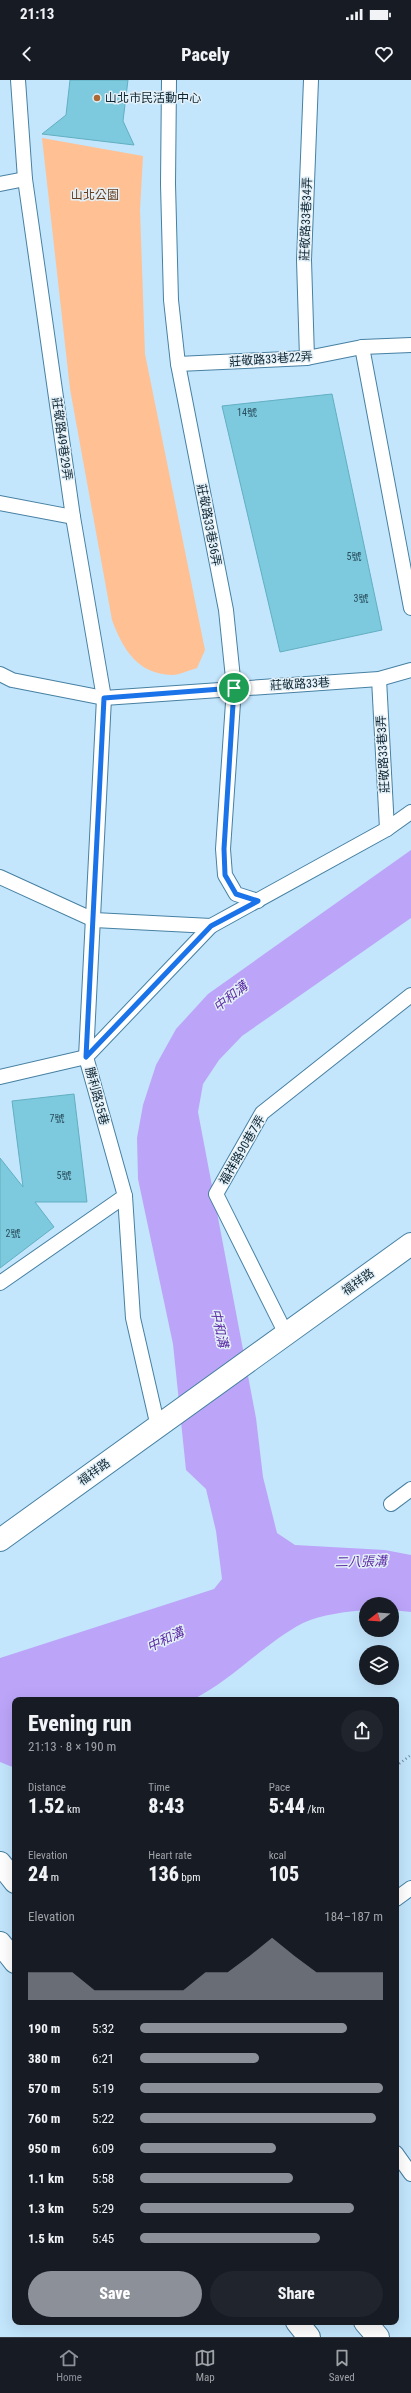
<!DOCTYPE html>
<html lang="en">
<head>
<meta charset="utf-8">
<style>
  body { margin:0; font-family:"Roboto Condensed","Noto Sans TC",sans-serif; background:#20242c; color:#f1f3f6; height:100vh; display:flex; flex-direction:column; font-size:15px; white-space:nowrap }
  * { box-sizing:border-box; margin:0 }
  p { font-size:13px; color:#9ea1a6 }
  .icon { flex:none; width:22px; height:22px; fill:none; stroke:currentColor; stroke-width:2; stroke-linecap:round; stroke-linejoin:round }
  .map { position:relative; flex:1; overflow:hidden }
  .details { position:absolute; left:12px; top:1617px; width:387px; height:628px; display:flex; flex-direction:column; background:#171b24; border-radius:8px; box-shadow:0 4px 16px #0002 }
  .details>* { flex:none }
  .needle { width:26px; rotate:253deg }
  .buttons { position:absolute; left:359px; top:1517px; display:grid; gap:8px }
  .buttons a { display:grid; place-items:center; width:40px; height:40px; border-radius:50%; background:#171b24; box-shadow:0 4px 16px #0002; font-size:20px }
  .pin { position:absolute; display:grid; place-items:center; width:34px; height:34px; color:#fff; margin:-17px; border:2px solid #fff; border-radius:50%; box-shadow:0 1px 4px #0007 }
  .round { display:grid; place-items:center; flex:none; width:42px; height:42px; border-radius:21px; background:#20242c }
  .head { display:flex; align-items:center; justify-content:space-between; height:68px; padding:0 16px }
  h1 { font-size:22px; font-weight:800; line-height:30px }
  .stats { display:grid; grid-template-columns:repeat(3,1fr); gap:6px; height:68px; padding:4px 16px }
  .stats div { display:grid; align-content:center }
  .stats b { font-size:20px; font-weight:800 }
  .stats small { font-size:11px; font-weight:400 }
  .stats p { font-size:11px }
  .chart { height:112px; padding:8px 16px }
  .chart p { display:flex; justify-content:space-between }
  .chart svg { width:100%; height:72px; margin-top:4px; fill:#8c9099; opacity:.7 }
  .primary-button { display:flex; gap:8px; margin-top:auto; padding:8px 16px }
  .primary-button a { flex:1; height:46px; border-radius:24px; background:#8c9099; color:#fff; font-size:16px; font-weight:800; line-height:46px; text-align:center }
  .primary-button a+a { background:#20242c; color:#f1f3f6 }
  ul { padding:0 16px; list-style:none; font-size:13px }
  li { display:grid; grid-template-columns:64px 48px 1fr; align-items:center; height:30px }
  li i { height:10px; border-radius:5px; background:#8c9099 }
  .status { display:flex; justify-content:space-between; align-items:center; height:28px; padding:0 20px; background:#171b24; direction:ltr }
  .status svg { height:11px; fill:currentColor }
  header { display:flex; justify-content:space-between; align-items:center; height:52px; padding:0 16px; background:#171b24; font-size:18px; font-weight:800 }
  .tabs { display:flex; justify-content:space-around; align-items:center; height:56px; border-top:1px solid #363941; background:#171b24; font-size:11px; color:#9ea1a6 }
  .tabs a { display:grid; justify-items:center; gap:2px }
  .tabs .current { color:#8c9099 }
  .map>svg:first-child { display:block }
</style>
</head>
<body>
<div class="status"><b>21:13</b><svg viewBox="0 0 49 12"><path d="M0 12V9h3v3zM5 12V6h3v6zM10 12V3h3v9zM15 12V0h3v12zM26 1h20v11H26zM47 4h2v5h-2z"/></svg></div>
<header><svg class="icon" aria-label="back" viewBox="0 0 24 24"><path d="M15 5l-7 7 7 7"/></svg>Pacely<svg class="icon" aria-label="heart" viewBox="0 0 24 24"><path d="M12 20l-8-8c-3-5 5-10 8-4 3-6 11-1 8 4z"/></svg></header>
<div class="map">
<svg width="411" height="2257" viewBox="0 0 411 2257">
  <rect width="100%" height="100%" fill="#c3e6fd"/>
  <path fill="#ffc094" d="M42 58 143 76 140 130 145 274 205 570 197 588C189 590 180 595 172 595 137 594 123 569 112 540L70 309Z"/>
  <path fill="#bca5f9" d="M411 770V838L242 956 219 980 203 1004 198 1032 256 1338 263 1397 277 1453 295 1465 385 1470 411 1475V1532L392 1530V1524H366V1530C346 1532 322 1534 303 1543 263 1564 233 1600 192 1620H15V1688L0 1682V1578L214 1509 222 1499 216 1451 206 1409 186 1390 173 1264 138 1099 137 1058 143 1025 156 985 176 949 208 914Z"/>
  <g fill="#7dc9dd" stroke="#62afc2">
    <path d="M70 0H128L123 41 134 65 42 54 66 35Z"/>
    <path d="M332 314 382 550 280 572 222 326Z"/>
    <path d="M74 1014 87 1122H35L54 1147 0 1188V1078L23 1107 12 1021Z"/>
  </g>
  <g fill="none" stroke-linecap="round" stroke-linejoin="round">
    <g stroke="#4680a2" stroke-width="16">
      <g id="service">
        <path d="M169 0 168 104 171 220 178 284 226 530 234 608 223 769 225 795 236 814 258 821"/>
        <path d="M0 104 25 99"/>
        <path d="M362 267 411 528"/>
        <path d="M307 278 304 180 311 0"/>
        <path d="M178 284 307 278 362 267 411 265"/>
        <path d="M0 423 73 437"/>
        <path d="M0 594 12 600 104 618 379 599 411 590"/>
        <path d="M379 599 387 749"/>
        <path d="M0 797 94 840 211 846 387 749 411 732"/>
        <path d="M0 997 86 977 211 846"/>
        <path d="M125 1116 133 1238 158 1347"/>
        <path d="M0 1203 125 1116 86 977 104 618 73 437 25 99 18 0"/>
        <path d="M286 1254 216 1114 262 1033 411 915"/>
        <path d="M391 1424 411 1409"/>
        <path d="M396 1819 411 1808"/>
        <path d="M396 2073 411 2094"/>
      </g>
    </g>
    <g stroke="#4680a2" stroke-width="24">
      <g id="tertiary">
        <path d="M0 1460 411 1164"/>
        <path d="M0 1783 15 1802"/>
        <path d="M0 1863 15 1882"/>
        <path d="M297 2242 309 2257"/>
        <path d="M365 2242 378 2257"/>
      </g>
    </g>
    <path stroke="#6d8b9e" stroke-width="2.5" stroke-dasharray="1 3" stroke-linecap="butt" d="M396 1686 411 1675"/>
    <use href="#service" stroke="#fff" stroke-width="14"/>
    <use href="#tertiary" stroke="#fff" stroke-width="22"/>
  </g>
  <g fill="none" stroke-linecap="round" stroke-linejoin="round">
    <g stroke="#fff" stroke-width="8">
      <path id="route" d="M234 608 224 769 225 795 236 814 258 821 211 846 86 977 104 618Z"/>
    </g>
    <use href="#route" stroke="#1a73e8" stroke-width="5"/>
  </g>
  <circle fill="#ac6936" stroke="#e4f0f7" stroke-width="1.5" cx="97" cy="18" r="4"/>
  <g text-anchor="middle" stroke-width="3" stroke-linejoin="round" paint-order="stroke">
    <g font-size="10" fill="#284e5e">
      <text x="247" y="336">14號</text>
      <text x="354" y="480">5號</text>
      <text x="361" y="522">3號</text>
      <text x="57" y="1042">7號</text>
      <text x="64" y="1099">5號</text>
      <text x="13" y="1157">2號</text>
    </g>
    <g font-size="12" fill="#0c2533" stroke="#e4f0f7" text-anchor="start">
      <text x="105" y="22">山北市民活動中心</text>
    </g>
    <g font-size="12" fill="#653d1e" stroke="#e4f0f7">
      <text x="95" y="119">山北公園</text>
    </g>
    <g font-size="12" fill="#0c2533" stroke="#e4f0f7">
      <text transform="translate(306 139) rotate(-88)" y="4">莊敬路33巷34弄</text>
      <text transform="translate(271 279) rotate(-4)" y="4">莊敬路33巷22弄</text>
      <text transform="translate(62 359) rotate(82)" y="4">莊敬路49巷29弄</text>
      <text transform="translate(209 445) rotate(79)" y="4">莊敬路33巷36弄</text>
      <text transform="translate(300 604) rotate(-3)" y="4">莊敬路33巷</text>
      <text transform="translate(383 674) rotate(-93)" y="4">莊敬路33巷3弄</text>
      <text transform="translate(97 1016) rotate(75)" y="4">勝利路35巷</text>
      <text transform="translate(242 1070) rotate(-60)" y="4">福祥路90巷7弄</text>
      <text transform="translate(358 1202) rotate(-36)" y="4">福祥路</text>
      <text transform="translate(94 1392) rotate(-36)" y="4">福祥路</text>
    </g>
    <g font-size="13" font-style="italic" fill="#5d2da6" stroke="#e4f0f7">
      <text transform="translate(230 916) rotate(-38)" y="5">中和溝</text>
      <text transform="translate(220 1248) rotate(78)" y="5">中和溝</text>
      <text transform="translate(361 1481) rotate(-1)" y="5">二八張溝</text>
      <text transform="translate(165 1559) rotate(-25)" y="5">中和溝</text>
    </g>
  </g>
</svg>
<div class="buttons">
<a><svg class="needle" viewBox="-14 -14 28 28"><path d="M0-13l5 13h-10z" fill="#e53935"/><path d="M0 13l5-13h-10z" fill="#9ea1a6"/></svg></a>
<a><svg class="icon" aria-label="layers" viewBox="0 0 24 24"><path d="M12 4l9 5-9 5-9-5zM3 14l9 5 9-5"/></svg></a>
</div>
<div class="pin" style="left:234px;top:608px;background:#1e9e55"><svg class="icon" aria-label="arrive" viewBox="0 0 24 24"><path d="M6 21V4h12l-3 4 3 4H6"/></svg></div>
<section class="details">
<div class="head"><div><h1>Evening run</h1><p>21:13 · 8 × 190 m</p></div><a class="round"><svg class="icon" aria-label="share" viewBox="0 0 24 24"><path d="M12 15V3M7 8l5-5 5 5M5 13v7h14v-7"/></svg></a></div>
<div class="stats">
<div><p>Distance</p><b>1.52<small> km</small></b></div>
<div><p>Time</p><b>8:43</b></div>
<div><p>Pace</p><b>5:44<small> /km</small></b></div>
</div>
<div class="stats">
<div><p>Elevation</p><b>24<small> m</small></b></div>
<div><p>Heart rate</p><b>136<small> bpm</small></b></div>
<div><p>kcal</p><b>105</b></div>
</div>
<div class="chart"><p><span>Elevation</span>184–187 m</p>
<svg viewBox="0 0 160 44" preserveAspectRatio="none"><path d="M0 44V27L10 27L20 27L30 38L40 38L50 38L60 38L70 38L80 27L90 27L100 17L110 6L120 17L130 27L140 27L150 27L160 27V44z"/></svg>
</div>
<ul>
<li><b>190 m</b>5:32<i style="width:85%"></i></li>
<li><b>380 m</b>6:21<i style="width:49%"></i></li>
<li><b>570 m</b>5:19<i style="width:100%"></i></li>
<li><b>760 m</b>5:22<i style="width:97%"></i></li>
<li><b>950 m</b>6:09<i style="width:56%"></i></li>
<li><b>1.1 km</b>5:58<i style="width:63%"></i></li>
<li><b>1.3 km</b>5:29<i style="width:88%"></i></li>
<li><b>1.5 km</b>5:45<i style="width:74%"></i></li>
</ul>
<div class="primary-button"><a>Save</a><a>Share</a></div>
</section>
</div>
<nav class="tabs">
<a class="current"><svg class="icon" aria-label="home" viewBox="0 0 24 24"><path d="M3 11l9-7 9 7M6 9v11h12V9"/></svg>Home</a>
<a><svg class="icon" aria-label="map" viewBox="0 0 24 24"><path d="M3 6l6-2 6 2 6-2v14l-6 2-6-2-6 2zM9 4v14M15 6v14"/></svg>Map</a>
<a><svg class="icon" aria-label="saved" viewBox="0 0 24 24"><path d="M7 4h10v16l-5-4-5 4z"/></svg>Saved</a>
</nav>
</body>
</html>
